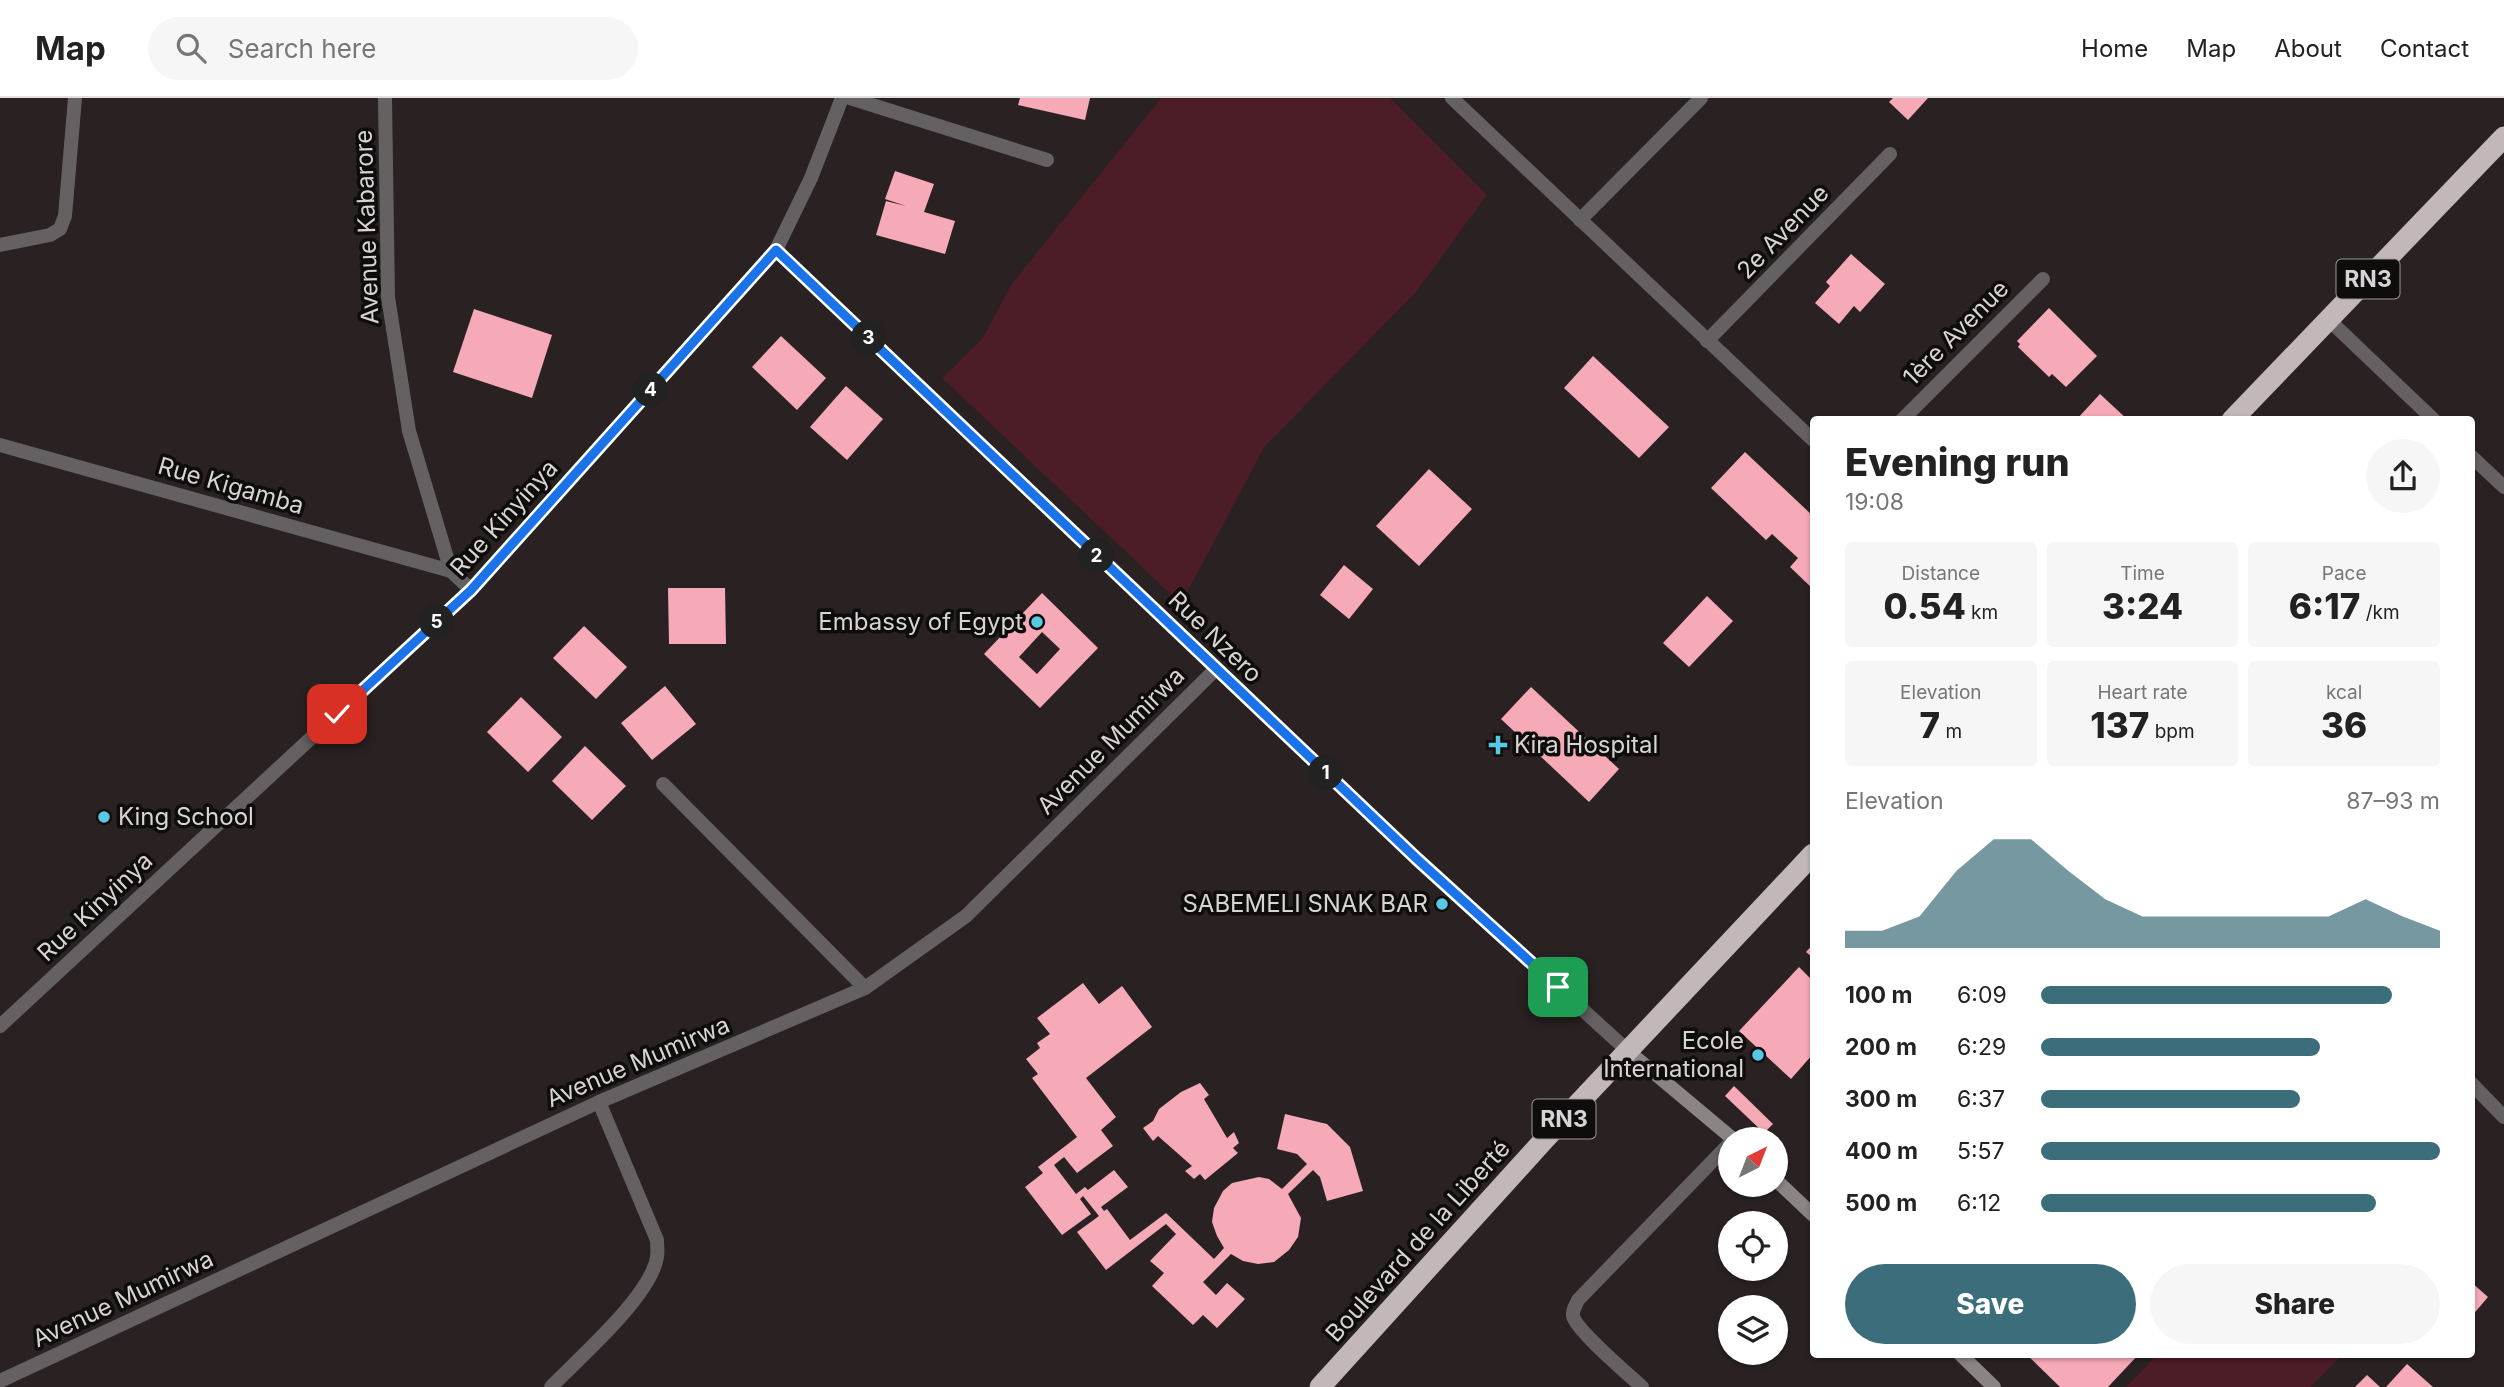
<!DOCTYPE html>
<html lang="en">
<head>
<meta charset="utf-8">
<style>
  body { margin:0; font-family:Inter,sans-serif; background:#f6f6f6; color:#222; height:100vh; display:flex; flex-direction:column; font-size:26px; white-space:nowrap }
  * { box-sizing:border-box; margin:0 }
  p { font-size:23px; color:#767676 }
  .icon { flex:none; width:38px; height:38px; fill:none; stroke:currentColor; stroke-width:2; stroke-linecap:round; stroke-linejoin:round }
  .map { position:relative; flex:1; overflow:hidden }
  .sheet { position:absolute; left:1810px; top:318px; width:665px; height:942px; display:flex; flex-direction:column; background:#fff; border-radius:7px; box-shadow:0 2px 5px #0004 }
  .sheet>* { flex:none }
  .needle { width:46px; rotate:42deg }
  .tools { position:absolute; left:1718px; top:1029px; display:grid; gap:14px }
  .tools a { display:grid; place-items:center; width:70px; height:70px; border-radius:50%; background:#fff; box-shadow:0 2px 5px #0004; font-size:35px }
  .pin { position:absolute; display:grid; place-items:center; width:60px; height:60px; color:#fff; margin:-30px; border-radius:14px; box-shadow:0 4px 10px #0006 }
  .km { position:absolute; width:35px; height:35px; margin:-18px; border-radius:50%; background:#222; color:#fff; font-size:19px; line-height:35px; text-align:center }
  .round { display:grid; place-items:center; flex:none; width:74px; height:74px; border-radius:37px; background:#f6f6f6 }
  .summary { display:flex; align-items:center; justify-content:space-between; height:119px; padding:0 35px }
  h1 { font-size:38px; font-weight:800; line-height:52px }
  .figures { display:grid; grid-template-columns:repeat(3,1fr); gap:10px; height:119px; padding:7px 35px }
  .figures div { display:grid; align-content:center; border-radius:7px; background:#f6f6f6; text-align:center }
  .figures b { font-size:35px; font-weight:800 }
  .figures small { font-size:19px; font-weight:400 }
  .figures p { font-size:19px }
  .chart { height:196px; padding:14px 35px }
  .chart p { display:flex; justify-content:space-between }
  .chart svg { width:100%; height:126px; margin-top:7px; fill:#3b6d7a; opacity:.7 }
  .action { display:flex; gap:14px; margin-top:auto; padding:14px 35px }
  .action a { flex:1; height:80px; border-radius:42px; background:#3b6d7a; color:#fff; font-size:28px; font-weight:800; line-height:80px; text-align:center }
  .action a+a { background:#f6f6f6; color:#222 }
  ul { padding:0 35px; list-style:none; font-size:23px }
  li { display:grid; grid-template-columns:112px 84px 1fr; align-items:center; height:52px }
  li i { height:18px; border-radius:9px; background:#3b6d7a }
  header { display:flex; align-items:center; gap:42px; box-sizing:border-box; height:98px; padding:0 35px; background:#fff; border-bottom:2px solid #e0e0e0 }
  header strong { font-size:33px }
  nav { display:flex; gap:38px; margin-inline-start:auto; font-size:24px }
  .search { width:490px; height:63px; background:#f6f6f6; display:flex; align-items:center; gap:18px; box-sizing:border-box; padding:0 24px; border-radius:38px; color:#767676; font-size:26px }
  .map>svg:first-child { display:block }
</style>
</head>
<body>
<header>
<strong>Map</strong>
<div class="search"><svg class="icon" aria-label="search" viewBox="0 0 24 24"><circle cx="10" cy="10" r="6"/><path d="M15 15l6 6"/></svg>Search here</div>
<nav><a>Home</a><a>Map</a><a>About</a><a>Contact</a></nav>
</header>
<div class="map">
<svg width="2504" height="1289" viewBox="0 0 2504 1289">
  <rect width="100%" height="100%" fill="#292122"/>
  <g fill="#4c1c27">
    <path d="M1161 0H1390L1487 97 1416 194 1265 348 1181 506 942 280 982 241 1011 187Z"/>
    <path d="M2157 1257V1256L2342 1257 2311 1289H2126Z"/>
  </g>
  <g fill="#f6a9b7" fill-rule="evenodd">
    <path d="M1020 0H1090L1085 22 1018 7Z"/>
    <path d="M1893 0H1928L1908 22 1889 4Z"/>
    <path d="M895 73 934 86 924 114 955 123 945 156 876 137 886 103 906 108 885 101Z"/>
    <path d="M1851 156 1885 186 1860 214 1854 208 1839 226 1815 205 1830 188 1826 184Z"/>
    <path d="M2049 210 2097 258 2066 289 2052 276 2049 279 2018 249 2020 246 2017 243Z"/>
    <path d="M474 211 552 237 532 300 453 274Z"/>
    <path d="M781 238 826 280 797 312 752 269Z"/>
    <path d="M1593 258 1669 329 1639 360 1564 290Z"/>
    <path d="M846 288 883 321 847 362 810 329Z"/>
    <path d="M2100 296 2128 322H2076Z"/>
    <path d="M1745 354 1813 418V491L1790 469 1798 460 1772 436 1766 442 1711 390Z"/>
    <path d="M1429 371 1472 411 1419 468 1376 428Z"/>
    <path d="M1344 467 1373 491 1349 521 1320 497Z"/>
    <path d="M668 490H725L726 546H669Z"/>
    <path d="M1042 495 1098 550 1040 610 984 556ZM1042 534 1060 551 1037 576 1019 559Z"/>
    <path d="M1707 498 1733 523 1689 569 1663 545Z"/>
    <path d="M584 528 627 569 596 601 553 560Z"/>
    <path d="M665 588 696 626 652 662 621 625Z"/>
    <path d="M1531 589 1619 671 1589 704 1501 621Z"/>
    <path d="M521 599 562 639 528 674 487 634Z"/>
    <path d="M585 648 626 688 592 722 552 683Z"/>
    <path d="M1813 846V860L1806 854Z"/>
    <path d="M1799 869 1813 883V956L1791 981 1739 933Z"/>
    <path d="M1083 885 1099 906 1122 888 1152 929 1086 980 1116 1019 1101 1032 1113 1048 1077 1075 1064 1059 1054 1067 1076 1096 1085 1089 1088 1092 1114 1072 1128 1089 1101 1109 1104 1113 1107 1111 1130 1142 1166 1115 1214 1161 1224 1150 1217 1138 1212 1124 1214 1110 1223 1093 1232 1085 1259 1079 1269 1081 1282 1091 1307 1066 1297 1056 1277 1051 1285 1016 1327 1026 1350 1049 1363 1093 1327 1103 1320 1079 1313 1072 1288 1096 1301 1120 1298 1139 1289 1152 1274 1164 1258 1166 1243 1163 1231 1156 1203 1184 1216 1197 1227 1185 1245 1201 1217 1230 1203 1217 1193 1227 1152 1188 1164 1175 1150 1163 1176 1136 1166 1126 1106 1172 1077 1134 1099 1118 1083 1098 1080 1101 1091 1116 1062 1137 1025 1089 1043 1075 1038 1069 1077 1039 1032 980 1038 976 1026 961 1040 950 1037 945 1050 936 1037 920Z"/>
    <path d="M1200 985 1209 997 1204 1001 1227 1040 1234 1034 1239 1045 1233 1050 1238 1055 1205 1082 1200 1076 1194 1081 1185 1073 1192 1068 1158 1038 1153 1043 1143 1030 1153 1023 1159 1011 1181 994Z"/>
    <path d="M1734 988 1773 1026 1764 1035 1725 998Z"/>
    <path d="M2471 1184 2488 1199 2471 1219Z"/>
    <path d="M2026 1256H2086L2089 1260 2092 1256H2139L2108 1289H2060Z"/>
    <path d="M2407 1266 2433 1289H2386Z"/>
    <path d="M2367 1277 2380 1289H2355Z"/>
  </g>
  <g fill="none" stroke-linecap="round" stroke-linejoin="round">
    <g stroke="#656162" stroke-width="14">
      <path d="M385 0 388 199 409 333 451 473 471 492"/>
      <path d="M850 0 1047 62"/>
      <path d="M1452 0 1813 342"/>
      <path d="M1580 122 1701 0"/>
      <path d="M0 147 50 137 60 131 65 118 75 0"/>
      <path d="M776 152 1417 761 1628 953"/>
      <path d="M2329 222 2434 322"/>
      <path d="M1707 243 1890 56"/>
      <path d="M1902 322 2043 181"/>
      <path d="M0 347 451 473"/>
      <path d="M2471 358 2504 389"/>
      <path d="M663 686 865 890"/>
      <path d="M0 928 471 492 776 152 811 80 842 0"/>
      <path d="M2471 985 2504 1019"/>
      <path d="M0 1283 599 1004 865 890 966 818 1216 571"/>
      <path d="M551 1289C579 1260 651 1198 657 1159 658 1154 657 1147 657 1142L599 1004"/>
      <path d="M1642 1289C1629 1277 1576 1232 1573 1218 1572 1212 1576 1207 1578 1202L1731 1044"/>
    </g>
    <g stroke="#8b8485" stroke-width="14">
      <path d="M1628 953 1733 1041"/>
      <path d="M1776 1082 1813 1117"/>
      <path d="M1960 1256 1994 1289"/>
    </g>
    <g stroke="#c2b8b9" stroke-width="21">
      <path d="M2232 322 2504 39"/>
      <path d="M1320 1289 1544 1042 1813 756"/>
    </g>
  </g>
  <g fill="none" stroke-linecap="round" stroke-linejoin="round">
    <g stroke="#fff" stroke-width="14">
      <path id="route" d="M337 616 471 492 776 152 1417 761 1558 889"/>
    </g>
    <use href="#route" stroke="#1a73e8" stroke-width="9"/>
  </g>
  <g fill="#59c8e5" stroke="#0f0c0c" stroke-width="2.5">
    <circle cx="1037" cy="524" r="7"/>
    <path d="M1494.5 636.5h7v7h7v7h-7v7h-7v-7h-7v-7h7z"/>
    <circle cx="104" cy="719" r="7"/>
    <circle cx="1442" cy="806" r="7"/>
    <circle cx="1758" cy="957" r="7"/>
  </g>
  <g text-anchor="middle" stroke-width="7" stroke-linejoin="round" paint-order="stroke">
    <g fill="#0f0c0c" stroke="#9c9798" stroke-width="2">
      <rect x="2336.5" y="161.5" width="63" height="39" rx="5"/>
      <rect x="1532.5" y="1001.5" width="63" height="39" rx="5"/>
    </g>
    <g font-size="23" font-weight="bold" fill="#d8d3d4">
      <text x="2368" y="189">RN3</text>
      <text x="1564" y="1029">RN3</text>
    </g>
    <g font-size="24" fill="#d8d3d4" stroke="#0f0c0c">
      <text transform="translate(367 129) rotate(-92)" y="8">Avenue Kabarore</text>
      <text transform="translate(1783 134) rotate(-46)" y="8">2e Avenue</text>
      <text transform="translate(1956 235) rotate(-45)" y="8">1ère Avenue</text>
      <text transform="translate(231 388) rotate(16)" y="8">Rue Kigamba</text>
      <text transform="translate(504 420) rotate(-48)" y="8">Rue Kinyinya</text>
      <text transform="translate(1215 539) rotate(44)" y="8">Rue Nzero</text>
      <text transform="translate(1111 643) rotate(-45)" y="8">Avenue Mumirwa</text>
      <text transform="translate(95 809) rotate(-43)" y="8">Rue Kinyinya</text>
      <text transform="translate(638 964) rotate(-23)" y="8">Avenue Mumirwa</text>
      <text transform="translate(1418 1143) rotate(-48)" y="8">Boulevard de la Liberté</text>
      <text transform="translate(123 1201) rotate(-25)" y="8">Avenue Mumirwa</text>
    </g>
    <g font-size="24" fill="#d8d3d4" stroke="#0f0c0c" text-anchor="end">
      <text x="1023" y="532">Embassy of Egypt</text>
      <text x="1514" y="655" text-anchor="start">Kira Hospital</text>
      <text x="118" y="727" text-anchor="start">King School</text>
      <text x="1428" y="814">SABEMELI SNAK BAR</text>
      <text x="1744" y="951">Ecole<tspan x="1744" dy="28">International</tspan></text>
    </g>
  </g>
</svg>
<div class="tools">
<a><svg class="needle" viewBox="-14 -14 28 28"><path d="M0-13l5 13h-10z" fill="#e53935"/><path d="M0 13l5-13h-10z" fill="#767676"/></svg></a>
<a><svg class="icon" aria-label="locate" viewBox="0 0 24 24"><circle cx="12" cy="12" r="6"/><path d="M12 2v4M12 18v4M2 12h4M18 12h4"/></svg></a>
<a><svg class="icon" aria-label="layers" viewBox="0 0 24 24"><path d="M12 4l9 5-9 5-9-5zM3 14l9 5 9-5"/></svg></a>
</div>
<div class="pin" style="left:1558px;top:889px;background:#1e9e55"><svg class="icon" aria-label="arrive" viewBox="0 0 24 24"><path d="M6 21V4h12l-3 4 3 4H6"/></svg></div>
<div class="pin" style="left:337px;top:616px;background:#d93025"><svg class="icon" aria-label="check" viewBox="0 0 24 24"><path d="M5 12l5 5 9-10"/></svg></div>
<b class="km" style="left:1326px;top:675px">1</b>
<b class="km" style="left:1097px;top:458px">2</b>
<b class="km" style="left:869px;top:240px">3</b>
<b class="km" style="left:651px;top:292px">4</b>
<b class="km" style="left:437px;top:524px">5</b>
<section class="sheet">
<div class="summary"><div><h1>Evening run</h1><p>19:08</p></div><a class="round"><svg class="icon" aria-label="share" viewBox="0 0 24 24"><path d="M12 15V3M7 8l5-5 5 5M5 13v7h14v-7"/></svg></a></div>
<div class="figures">
<div><p>Distance</p><b>0.54<small> km</small></b></div>
<div><p>Time</p><b>3:24</b></div>
<div><p>Pace</p><b>6:17<small> /km</small></b></div>
</div>
<div class="figures">
<div><p>Elevation</p><b>7<small> m</small></b></div>
<div><p>Heart rate</p><b>137<small> bpm</small></b></div>
<div><p>kcal</p><b>36</b></div>
</div>
<div class="chart"><p><span>Elevation</span>87–93 m</p>
<svg viewBox="0 0 160 44" preserveAspectRatio="none"><path d="M0 44V38L10 38L20 33L30 17L40 6L50 6L60 17L70 27L80 33L90 33L100 33L110 33L120 33L130 33L140 27L150 33L160 38V44z"/></svg>
</div>
<ul>
<li><b>100 m</b>6:09<i style="width:88%"></i></li>
<li><b>200 m</b>6:29<i style="width:70%"></i></li>
<li><b>300 m</b>6:37<i style="width:65%"></i></li>
<li><b>400 m</b>5:57<i style="width:100%"></i></li>
<li><b>500 m</b>6:12<i style="width:84%"></i></li>
</ul>
<div class="action"><a>Save</a><a>Share</a></div>
</section>
</div>
</body>
</html>
